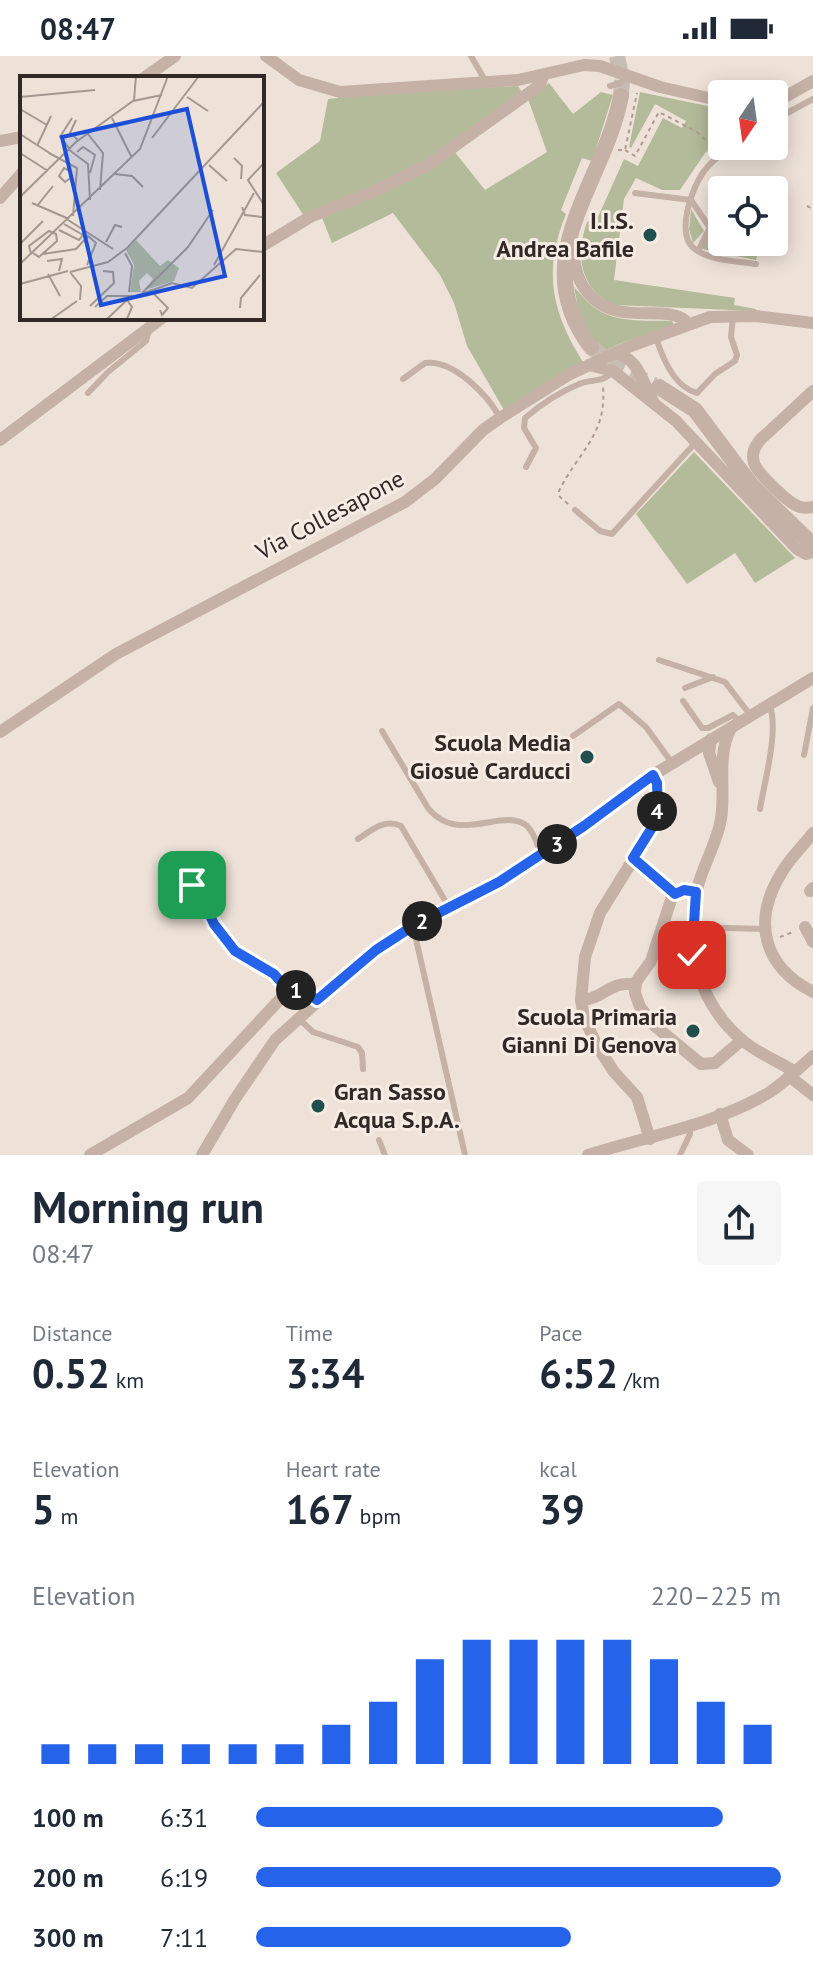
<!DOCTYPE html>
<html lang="en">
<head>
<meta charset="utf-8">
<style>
  body { margin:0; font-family:"PT Sans",sans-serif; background:#f6f6f7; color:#1f2937; height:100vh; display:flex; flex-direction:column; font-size:30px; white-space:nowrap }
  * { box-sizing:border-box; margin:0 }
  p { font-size:26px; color:#747a83 }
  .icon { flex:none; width:44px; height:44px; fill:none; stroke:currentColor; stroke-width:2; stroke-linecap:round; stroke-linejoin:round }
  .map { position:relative; height:1099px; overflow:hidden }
  .side { display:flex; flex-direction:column; background:#fff; flex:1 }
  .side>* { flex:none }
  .needle { width:52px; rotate:193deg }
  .buttons { position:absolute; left:708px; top:24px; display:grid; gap:16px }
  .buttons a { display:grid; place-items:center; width:80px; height:80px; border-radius:8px; background:#fff; box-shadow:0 4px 20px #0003; font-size:40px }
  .pin { position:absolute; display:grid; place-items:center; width:68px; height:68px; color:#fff; margin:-34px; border-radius:16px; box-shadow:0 4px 12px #0006 }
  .km { position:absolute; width:40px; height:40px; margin:-20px; border-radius:50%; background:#222; color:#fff; font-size:22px; line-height:40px; text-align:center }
  .round { display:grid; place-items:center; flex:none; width:84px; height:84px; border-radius:8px; background:#f6f6f7 }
  .headline { display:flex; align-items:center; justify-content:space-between; height:136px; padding:0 32px }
  h1 { font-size:44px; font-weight:800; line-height:60px }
  .figures { display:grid; grid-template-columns:repeat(3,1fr); gap:12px; height:136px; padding:8px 32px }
  .figures div { display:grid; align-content:center }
  .figures b { font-size:40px; font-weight:800 }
  .figures small { font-size:22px; font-weight:400 }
  .figures p { font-size:22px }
  .chart { height:224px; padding:16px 32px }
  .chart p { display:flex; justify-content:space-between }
  .chart svg { width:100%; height:144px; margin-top:8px; stroke:#2563eb; stroke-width:6 }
  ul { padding:0 32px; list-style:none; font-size:26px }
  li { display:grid; grid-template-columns:128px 96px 1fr; align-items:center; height:60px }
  li i { height:20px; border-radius:10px; background:#2563eb }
  .status { display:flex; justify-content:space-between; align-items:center; height:56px; padding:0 40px; background:#fff; direction:ltr }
  .status svg { height:22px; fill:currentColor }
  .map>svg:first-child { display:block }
</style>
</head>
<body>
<div class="status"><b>08:47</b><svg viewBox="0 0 49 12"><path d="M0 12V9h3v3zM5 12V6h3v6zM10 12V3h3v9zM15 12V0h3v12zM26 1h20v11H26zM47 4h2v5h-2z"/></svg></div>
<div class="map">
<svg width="813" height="1099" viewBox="0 0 813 1099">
  <rect width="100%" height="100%" fill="#eee2d8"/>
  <g fill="#b4bb9a">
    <path d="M549 27 573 58 601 36 613 39 592 105 582 102 561 154 566 158C543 214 551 255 583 306L504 354 467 290 454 247 440 219 393 157 332 187 319 154 304 160 276 117 320 85 328 43 396 36 518 30 522 36 450 90 485 134 547 96 528 43Z"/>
    <path d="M640 36 722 53V85L705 97 680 134H662L636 122 624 143 614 224 735 242 734 249 756 253V255L614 249C580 233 575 199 587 166L599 159 624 103 638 110 663 62 682 72 686 65 655 48 631 92 629 91Z"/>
    <path d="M691 153 704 175 693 187 689 173Z"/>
    <path d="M722 167V186H746V195L758 197 756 204 702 193 708 180Z"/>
    <path d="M574 231C579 236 585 244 591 249 614 268 645 264 672 265L674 270 624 286 596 299 594 295 587 298Z"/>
    <path d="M694 396 795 502 755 527 735 497 687 528 636 458Z"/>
  </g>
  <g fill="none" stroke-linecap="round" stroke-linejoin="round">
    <g stroke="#c8bdb4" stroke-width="16" stroke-dasharray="16 8" stroke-linecap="butt">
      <path d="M617 0 622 24 621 40"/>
      <path d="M591 291 617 312 654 329"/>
    </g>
    <g stroke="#b09b90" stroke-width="2" stroke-dasharray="4 4" stroke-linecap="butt">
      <path d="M618 94H625L637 37"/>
      <path d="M625 94 635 100 659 56 697 76 713 91"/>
      <path d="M807 150 813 153"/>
      <path d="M568 448 559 440V435C578 396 607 379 603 331"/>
      <path d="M642 810 668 832"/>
      <path d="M780 881 793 876"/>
    </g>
    <g stroke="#c5b1a6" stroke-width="6">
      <path d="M471 0 486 26"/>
      <path d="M610 30 621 27 626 19"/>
      <path d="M774 64 813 43"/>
      <path d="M733 90C723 97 712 104 705 114 692 130 674 180 696 194 712 205 737 205 756 208"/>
      <path d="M635 137 691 144 710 172"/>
      <path d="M748 194 749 186"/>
      <path d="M698 195 708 175 722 163"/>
      <path d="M656 281C662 301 674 331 697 337L715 318 735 305 737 299 731 281 733 261"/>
      <path d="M403 323 425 307C453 303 488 339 500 362"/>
      <path d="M88 337 108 316 146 285 149 274"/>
      <path d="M526 411 536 392 524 372 525 362C540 349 560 336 579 328 592 322 603 328 613 315"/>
      <path d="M575 454 600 475 612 478 696 386"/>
      <path d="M659 604 725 626 751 660"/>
      <path d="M685 632 713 621"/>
      <path d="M683 645 702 672H708L733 659 740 666"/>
      <path d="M382 675 428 752C458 790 503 750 527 770 534 776 538 790 541 798"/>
      <path d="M573 680 619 648 646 671 672 707"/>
      <path d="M804 699 813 652"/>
      <path d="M760 753C764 727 780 672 769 648"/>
      <path d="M358 783C372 774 385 762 401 770L450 853"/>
      <path d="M192 829 201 840 214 868 235 895 269 915 290 936"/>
      <path d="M413 870 465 1099"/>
      <path d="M692 871 764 873"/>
      <path d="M298 962 313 976 358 991 362 997 363 1013"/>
      <path d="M379 1084 385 1099"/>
      <path d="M680 1099 690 1078V1069"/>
    </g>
    <g stroke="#c5b1a6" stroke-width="12">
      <path d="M266 0 299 24 340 36 518 24 584 9 600 10 660 31 722 45"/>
      <path d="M144 22 175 0"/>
      <path d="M774 47 813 25"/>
      <path d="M0 85 22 81"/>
      <path d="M0 142 22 117"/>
      <path d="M574 189C573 206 576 223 588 237 618 273 668 245 688 267"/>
      <path d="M262 190 310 161 377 134 428 109 540 29 543 20"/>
      <path d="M615 297C639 302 642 326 653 345"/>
      <path d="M589 309 613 315 676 365 797 493 806 498 813 496"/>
      <path d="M813 335 761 383C755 390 751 397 754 407 757 417 789 448 800 451 805 452 808 452 813 451"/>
      <path d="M0 384 162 262"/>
      <path d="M731 672C716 700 726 734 721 763 717 787 703 809 697 833 683 887 698 947 742 984 757 997 778 1005 795 1016"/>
      <path d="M0 676 116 598 405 446 435 423 483 374 500 362 570 318 628 291 710 261 756 260 813 267"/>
      <path d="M711 683 709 697 719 726"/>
      <path d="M813 777C803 790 790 802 782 816 752 864 762 910 813 936"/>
      <path d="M810 835 813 832"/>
      <path d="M696 836 681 834 672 841 651 905 636 926 635 937 640 951 655 970 701 1008 715 1007 742 984"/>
      <path d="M805 871 813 886"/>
      <path d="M581 944C602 944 612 923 635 929"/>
      <path d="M789 1020 813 1039"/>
      <path d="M720 1058 728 1084 748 1099"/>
      <path d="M650 1083 637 1041 614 1016 596 988 584 961 581 944 585 901 600 857 657 765V727L653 719"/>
      <path d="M90 1099 188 1042 283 940C297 931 304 933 317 944"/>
      <path d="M202 1099 235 1043 275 984 368 900 413 870 499 826 584 770 653 719 813 622"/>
      <path d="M588 1099C645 1081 718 1068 770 1036 785 1026 799 1012 813 1000"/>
    </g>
    <g stroke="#c5b1a6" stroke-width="16">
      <path d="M591 291C524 202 604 129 621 40"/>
      <path d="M659 331 695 354 752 430 813 489"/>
    </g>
  </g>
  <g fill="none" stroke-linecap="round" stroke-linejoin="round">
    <g stroke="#fff" stroke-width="16">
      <path id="route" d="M192 829 201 840 214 868 235 895 274 918 290 936 304 935 317 944 376 894 413 870 499 826 584 770 653 719 657 727 658 762 633 802 675 838 684 834 696 836 692 899"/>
    </g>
    <use href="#route" stroke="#2563eb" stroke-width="10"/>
  </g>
  <g fill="#204f4d" stroke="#f7ece4" stroke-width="3">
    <circle cx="650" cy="179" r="8"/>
    <circle cx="587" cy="701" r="8"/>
    <circle cx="693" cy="975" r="8"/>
    <circle cx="318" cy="1050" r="8"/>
  </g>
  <g text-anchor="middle" stroke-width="6" stroke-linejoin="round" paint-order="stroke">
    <g font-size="24" font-weight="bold" fill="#322826" stroke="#f7ece4" text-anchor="end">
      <text x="634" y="173">I.I.S.<tspan x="634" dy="28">Andrea Bafile</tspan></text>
      <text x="571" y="695">Scuola Media<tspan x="571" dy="28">Giosuè Carducci</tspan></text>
      <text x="677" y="969">Scuola Primaria<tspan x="677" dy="28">Gianni Di Genova</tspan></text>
      <text x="334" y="1044" text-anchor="start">Gran Sasso<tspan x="334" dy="28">Acqua S.p.A.</tspan></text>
    </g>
    <g font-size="24" fill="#322826" stroke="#f7ece4">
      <text transform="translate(330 459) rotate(-28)" y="8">Via Collesapone</text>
    </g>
  </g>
  <g transform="translate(20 20)">
    <rect width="244" height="244" fill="#eee2d8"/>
    <path d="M116 164 140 190 148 184 159 192 154 205 125 214 133 203 127 197 119 205 121 216H110L114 189 106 174Z" fill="#b4bb9a"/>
    <path fill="none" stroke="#a39891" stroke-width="2" d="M0 21 75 14M167 21 188 35M114 24 116 0M0 33 27 49M92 42 112 82M56 44 50 57 58 64M0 58 31 78M68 58 83 77 80 114M132 62 179 0M17 70 31 40M49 72 40 61 52 42M48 73 68 88 70 124M57 76 63 71 75 79 70 97M0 77 28 95M29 77 57 92 53 140M214 82 222 90 221 103M244 87 228 104 244 129M189 89 207 105M52 96 44 92 39 100 45 106 52 101M95 98 112 100 123 111M0 121 56 66 113 25 142 19M12 127 49 143M17 130 33 110M222 131 225 139 242 141M45 142 93 173M39 154 59 164 63 159 44 148M86 166 95 149 102 151M1 167 23 145M105 177 112 190 109 216M11 178 9 170 29 155 36 158 37 165 19 181 13 177M23 178 56 173 68 160 76 167 67 189M27 185 42 183 39 195M0 188 120 73 148 0M194 189 234 117M50 196 88 186 107 172 244 26M50 196 61 210 60 224M28 198 40 220M0 208 48 195M130 214 148 232 142 239 140 234M122 217 168 171 193 134M70 230 94 207 93 196 83 195M75 231 87 220H116L152 207 172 212 216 173 244 176M220 232 221 222 240 199M30 244 57 225M86 244 107 224 112 231 107 243"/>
    <path fill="#1d4ed8" fill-opacity="0.15" stroke="#1d4ed8" stroke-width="4" d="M167 33 205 200 81 229 42 61Z"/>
    <rect width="244" height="244" fill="none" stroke="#322826" stroke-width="4"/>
  </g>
</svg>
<div class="buttons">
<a><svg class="needle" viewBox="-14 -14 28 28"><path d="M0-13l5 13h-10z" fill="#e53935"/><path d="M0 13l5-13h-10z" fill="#747a83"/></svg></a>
<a><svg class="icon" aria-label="locate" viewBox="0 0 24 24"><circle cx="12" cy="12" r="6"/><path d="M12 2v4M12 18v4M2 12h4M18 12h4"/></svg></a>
</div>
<div class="pin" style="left:192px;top:829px;background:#1e9e55"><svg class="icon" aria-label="arrive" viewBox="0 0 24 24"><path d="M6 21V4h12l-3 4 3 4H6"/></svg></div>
<div class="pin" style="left:692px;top:899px;background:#d93025"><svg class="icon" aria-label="check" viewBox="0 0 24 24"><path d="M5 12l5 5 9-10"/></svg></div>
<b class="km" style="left:296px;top:934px">1</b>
<b class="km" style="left:422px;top:865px">2</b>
<b class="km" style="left:557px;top:788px">3</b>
<b class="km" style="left:657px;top:755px">4</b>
</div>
<section class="side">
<div class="headline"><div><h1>Morning run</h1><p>08:47</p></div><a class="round"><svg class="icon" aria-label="share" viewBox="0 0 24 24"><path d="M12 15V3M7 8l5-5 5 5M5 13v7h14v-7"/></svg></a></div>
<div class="figures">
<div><p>Distance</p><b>0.52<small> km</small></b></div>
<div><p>Time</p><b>3:34</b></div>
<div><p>Pace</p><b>6:52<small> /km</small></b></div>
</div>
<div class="figures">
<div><p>Elevation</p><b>5<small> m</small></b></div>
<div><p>Heart rate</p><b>167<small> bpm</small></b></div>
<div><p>kcal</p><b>39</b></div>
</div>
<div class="chart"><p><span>Elevation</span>220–225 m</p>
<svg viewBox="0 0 160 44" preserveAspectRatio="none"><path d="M5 44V38M15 44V38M25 44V38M35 44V38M45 44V38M55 44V38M65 44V32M75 44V25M85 44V12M95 44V6M105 44V6M115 44V6M125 44V6M135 44V12M145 44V25M155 44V32"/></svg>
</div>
<ul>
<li><b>100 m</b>6:31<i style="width:89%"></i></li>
<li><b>200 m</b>6:19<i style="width:100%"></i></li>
<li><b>300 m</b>7:11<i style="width:60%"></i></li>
</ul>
</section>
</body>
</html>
